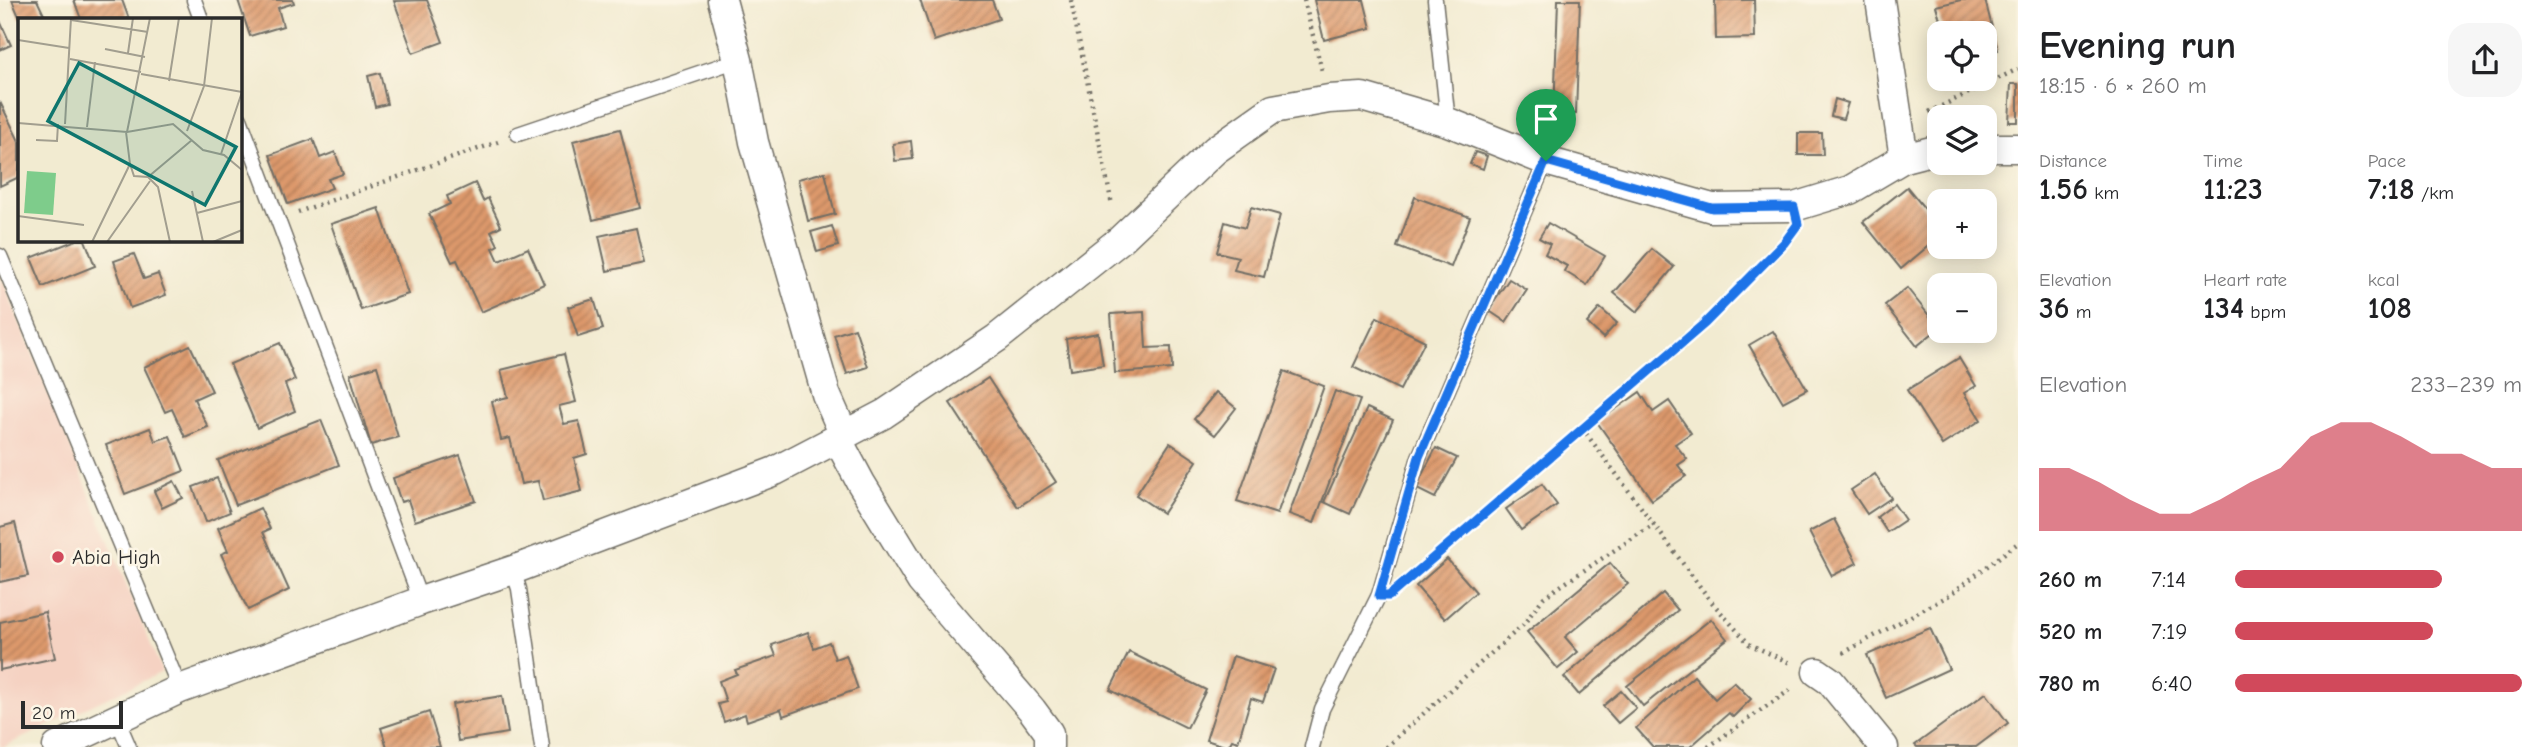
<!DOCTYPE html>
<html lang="en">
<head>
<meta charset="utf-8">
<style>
  body { margin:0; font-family:"Comic Neue",sans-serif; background:#f6f6f6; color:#202124; height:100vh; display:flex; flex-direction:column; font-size:26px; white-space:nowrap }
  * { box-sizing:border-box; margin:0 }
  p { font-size:23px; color:#757577 }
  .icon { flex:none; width:38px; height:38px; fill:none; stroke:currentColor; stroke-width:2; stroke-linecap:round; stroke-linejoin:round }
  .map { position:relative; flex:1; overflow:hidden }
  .details { display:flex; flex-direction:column; background:#fff; width:525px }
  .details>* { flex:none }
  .fabs { position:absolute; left:1927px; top:21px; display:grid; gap:14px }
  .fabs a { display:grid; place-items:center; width:70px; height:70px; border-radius:14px; background:#fff; box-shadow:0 4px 18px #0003; font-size:35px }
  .scale { position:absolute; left:21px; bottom:18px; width:102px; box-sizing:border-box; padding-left:7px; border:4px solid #2b2b2b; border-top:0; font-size:19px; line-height:24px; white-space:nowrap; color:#2b2b2b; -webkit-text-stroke:5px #fcf5e5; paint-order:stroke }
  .pin { position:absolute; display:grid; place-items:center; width:60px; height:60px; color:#fff; margin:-72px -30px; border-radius:50% 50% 50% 0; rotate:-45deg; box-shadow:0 0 7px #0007 }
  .pin .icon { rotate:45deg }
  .round { display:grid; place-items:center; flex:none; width:74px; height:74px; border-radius:21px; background:#f6f6f6 }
  .headline { display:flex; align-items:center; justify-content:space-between; height:119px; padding:0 21px }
  h1 { font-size:38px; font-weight:700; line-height:52px }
  .stats { display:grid; grid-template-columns:repeat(3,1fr); gap:10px; height:119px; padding:7px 21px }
  .stats div { display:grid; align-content:center }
  .stats b { font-size:30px; font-weight:700 }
  .stats small { font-size:19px; font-weight:400 }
  .stats p { font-size:19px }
  .chart { height:196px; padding:14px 21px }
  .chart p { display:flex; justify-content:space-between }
  .chart svg { width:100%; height:126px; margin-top:7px; fill:#d1495b; opacity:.7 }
  ul { padding:0 21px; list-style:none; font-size:23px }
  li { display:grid; grid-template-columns:112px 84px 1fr; align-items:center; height:52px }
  li i { height:18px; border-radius:9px; background:#d1495b }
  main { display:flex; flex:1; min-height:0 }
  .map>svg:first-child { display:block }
</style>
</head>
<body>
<main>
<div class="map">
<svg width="2018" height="747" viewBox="0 0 2018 747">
  <defs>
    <pattern id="building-hatch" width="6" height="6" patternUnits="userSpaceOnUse" patternTransform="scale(1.75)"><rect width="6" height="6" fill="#dd996c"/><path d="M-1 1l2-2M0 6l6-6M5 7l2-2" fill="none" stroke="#b37d59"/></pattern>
  </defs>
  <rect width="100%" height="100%" fill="#fcf5e5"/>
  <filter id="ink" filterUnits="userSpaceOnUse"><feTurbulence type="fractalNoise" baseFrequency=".0143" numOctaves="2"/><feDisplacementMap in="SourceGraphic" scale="14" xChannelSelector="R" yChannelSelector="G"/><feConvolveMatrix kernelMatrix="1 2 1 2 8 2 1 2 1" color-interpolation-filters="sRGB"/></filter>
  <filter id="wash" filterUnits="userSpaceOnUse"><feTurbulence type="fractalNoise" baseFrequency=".00686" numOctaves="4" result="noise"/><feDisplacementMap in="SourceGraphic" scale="28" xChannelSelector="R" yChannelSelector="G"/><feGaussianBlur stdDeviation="1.57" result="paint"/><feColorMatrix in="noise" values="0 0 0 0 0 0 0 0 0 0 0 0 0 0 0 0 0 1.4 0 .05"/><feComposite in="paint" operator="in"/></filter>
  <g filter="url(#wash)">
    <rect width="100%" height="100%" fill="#f2ebd1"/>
    <path fill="#f5d2c2" d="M0 274 162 672 3 747H0Z"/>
    <g id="blocks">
      <g fill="url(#building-hatch)">
        <path d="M12 0H37L46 19H20Z"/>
        <path d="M74 0H122L129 19H81Z"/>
        <path d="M238 0H293L294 3 278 8 283 26 250 36Z"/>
        <path d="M427 0 443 42 413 53 394 1Z"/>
        <path d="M920 0H992L999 19 934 41Z"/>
        <path d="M1314 0H1364L1371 28 1324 40Z"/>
        <path d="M1558 0H1580L1576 114H1554Z"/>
        <path d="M1715 0H1754L1755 38 1716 39Z"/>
        <path d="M1961 0H1985L1998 50 1984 54V33H1944L1936 6Z"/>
        <path d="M0 21 11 45 0 50Z"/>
        <path d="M380 73 387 104 375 107 368 76Z"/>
        <path d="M2011 84H2018V122H2009Z"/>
        <path d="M1835 99 1848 103 1843 119 1831 116Z"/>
        <path d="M0 102 19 141V177L0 186Z"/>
        <path d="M620 129 640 208 593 220 573 141Z"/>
        <path d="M1798 133H1822L1823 155H1798Z"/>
        <path d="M313 139 320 158 335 152 343 174 328 179 332 188 288 204 270 155Z"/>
        <path d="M911 141 913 159 895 161 893 144Z"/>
        <path d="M1475 152 1487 156 1483 169 1470 164Z"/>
        <path d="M825 172 835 214 808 221 798 179Z"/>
        <path d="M475 183 483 201 488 198 501 226 491 231 498 245 493 248 499 261 528 248 544 284 481 312 457 260 452 262 429 214 450 204 447 196Z"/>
        <path d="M1907 187 1939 226V237L1901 269 1863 222Z"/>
        <path d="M1415 197 1470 217 1451 267 1397 247Z"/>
        <path d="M1251 207 1280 215 1264 277 1234 270 1238 257 1217 252 1225 222 1245 228Z"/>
        <path d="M379 208 408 294 361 310 331 224Z"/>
        <path d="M1548 223 1605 256 1587 285 1564 271 1567 266 1545 254 1550 244 1539 238Z"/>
        <path d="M832 226 838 246 817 252 811 232Z"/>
        <path d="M636 228 644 263 607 271 599 236Z"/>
        <path d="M76 240H85L95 266 43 287 31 258Z"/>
        <path d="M1652 249 1674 267 1637 312 1614 293Z"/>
        <path d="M134 254 144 279 158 274 166 295 130 308 114 261Z"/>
        <path d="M1509 279 1527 290 1506 322 1488 310Z"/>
        <path d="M1907 288 1939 328 1917 346 1885 305Z"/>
        <path d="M594 299 603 329 578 337 568 307Z"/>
        <path d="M1600 308 1617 323 1603 338 1587 323Z"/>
        <path d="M1144 312 1146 348 1171 347 1172 369 1115 373 1111 314Z"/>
        <path d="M1377 317 1425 341 1400 390 1353 367Z"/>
        <path d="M855 328 868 367 847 374 834 335Z"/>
        <path d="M1773 331 1807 389 1783 402 1749 345Z"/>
        <path d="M1098 333 1103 365 1070 370 1066 339Z"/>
        <path d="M280 343 295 380 285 384 295 411 257 428 230 364Z"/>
        <path d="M190 345 212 391 194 399 208 427 185 437 172 409 165 412 144 367Z"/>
        <path d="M564 354 576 402 559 406 564 424 579 421 587 454 574 458 582 491 543 501 538 481 521 484 510 438 501 440 492 401 508 397 501 370Z"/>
        <path d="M1959 358 1976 386 1964 393 1981 420 1942 445 1907 390Z"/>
        <path d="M377 366 398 437 371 445 350 374Z"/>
        <path d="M1284 371 1324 386 1277 514 1237 501Z"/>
        <path d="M988 378 1056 482 1018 507 950 403Z"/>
        <path d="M1335 391 1360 400 1314 523 1289 514Z"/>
        <path d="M1216 392 1236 408 1215 435 1194 419Z"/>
        <path d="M1640 392 1653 412 1669 401 1691 433 1675 444 1687 459 1678 465 1686 476 1652 500 1597 422Z"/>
        <path d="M1367 408 1393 420 1350 514 1324 502Z"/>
        <path d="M321 420 339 465 236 505 218 460Z"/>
        <path d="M150 428 155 441 170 436 184 471 125 494 106 445Z"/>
        <path d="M1170 443 1197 461 1163 513 1136 495Z"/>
        <path d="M1436 448 1457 458 1435 498 1415 488Z"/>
        <path d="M460 455 476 501 415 521 408 500 401 502 393 478Z"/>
        <path d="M1875 474 1891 498 1867 514 1851 490Z"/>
        <path d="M217 478 230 512 206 522 193 487Z"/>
        <path d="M174 481 183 498 162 508 154 491Z"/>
        <path d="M1542 484 1557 505 1521 530 1506 509Z"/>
        <path d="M1894 504 1905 520 1887 532 1877 517Z"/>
        <path d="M260 508 270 529 263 532 289 590 248 610 221 554 228 551 218 528Z"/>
        <path d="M1834 519 1857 563 1832 576 1809 532Z"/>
        <path d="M15 523 28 576 0 582V527Z"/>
        <path d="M1447 559 1476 592 1445 619 1416 586Z"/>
        <path d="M1610 563 1628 584 1565 637 1578 652 1558 669 1527 632Z"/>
        <path d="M1663 593 1678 610 1579 695 1564 677Z"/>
        <path d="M45 612 55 658 0 670V622Z"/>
        <path d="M1711 619 1727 639 1643 706 1627 686Z"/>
        <path d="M1930 628 1949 669 1886 698 1867 655Z"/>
        <path d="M808 632 814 648 829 642 835 659 846 655 858 689 783 716 781 709 747 721 745 714 724 722 718 704 726 702 719 681 737 674 735 670 776 656 772 645Z"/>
        <path d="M1129 652 1206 690 1187 728 1110 690Z"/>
        <path d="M1233 656 1274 669 1263 702 1251 698 1238 742 1232 740 1228 747 1206 740Z"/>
        <path d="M1694 676 1715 699 1734 682 1751 699 1733 717 1729 713 1690 747H1653L1636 728Z"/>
        <path d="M1621 691 1636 708 1618 723 1603 706Z"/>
        <path d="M1986 693 2008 723 1976 747H1917L1915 745Z"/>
        <path d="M502 696 508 733 458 741 452 704Z"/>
        <path d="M429 712 440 747H387L381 728Z"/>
      </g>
    </g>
  </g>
  <g filter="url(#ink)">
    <use href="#blocks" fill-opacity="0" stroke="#716e65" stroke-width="2"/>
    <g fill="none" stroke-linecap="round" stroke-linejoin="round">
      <g stroke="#716e65" stroke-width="17">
        <g id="service">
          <path d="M194 0 201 19"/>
          <path d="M1435 0 1448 122"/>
          <path d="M240 119 421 601"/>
          <path d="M518 134 738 60"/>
          <path d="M0 256 180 689"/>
          <path d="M513 570 519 589 542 747"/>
          <path d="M117 719 129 747"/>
          <path d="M1312 747 1322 709 1379 595 1419 457 1546 161"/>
        </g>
      </g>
      <g stroke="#716e65" stroke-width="31">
        <g id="minor">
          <path d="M722 0 738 60 754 142 826 394 844 435"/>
          <path d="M1880 0 1904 158"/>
          <path d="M1984 148H2018"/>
          <path d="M837 438 861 483 921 581 1032 710 1049 733V747"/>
          <path d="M1817 672 1830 681 1884 747"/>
          <path d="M57 747 180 689 421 601 513 570 775 471 844 435 884 414 997 338 1120 240 1215 150 1273 109 1329 99 1362 97 1448 122 1546 161 1712 208 1794 207 1850 190 1904 158 1939 149"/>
        </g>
      </g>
      <g stroke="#716e65" stroke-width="4.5" stroke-dasharray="2 5" stroke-linecap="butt">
        <path d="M1071 0 1112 205"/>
        <path d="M1304 0 1322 71"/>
        <path d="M1929 112 2018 69"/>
        <path d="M298 212 498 142"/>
        <path d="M1582 428 1710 600 1749 644 1790 663"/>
        <path d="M1411 577 1705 323 1787 239"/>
        <path d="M1843 653 1948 596 2018 543"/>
        <path d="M1386 747 1523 625 1544 597 1654 524"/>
        <path d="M1708 747 1793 688"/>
      </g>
      <use href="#service" stroke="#fff" stroke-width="14"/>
      <use href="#minor" stroke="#fff" stroke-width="28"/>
    </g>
  </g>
  <g fill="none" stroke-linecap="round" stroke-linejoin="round" filter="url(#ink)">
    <g stroke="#fff" stroke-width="14">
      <path id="route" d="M1546 161 1712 208 1794 207 1798 224 1784 243 1705 323 1389 596H1379L1419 457Z"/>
    </g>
    <use href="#route" stroke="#1a73e8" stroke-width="9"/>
  </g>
  <circle fill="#d1495b" stroke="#fcf5e5" stroke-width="2.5" cx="58" cy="557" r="7"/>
  <g text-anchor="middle" stroke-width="5" stroke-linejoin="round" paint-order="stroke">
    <g font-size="21" fill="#2b2b2b" stroke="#fcf5e5" text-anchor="start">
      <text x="72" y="564">Abia High</text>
    </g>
  </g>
  <g transform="translate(18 18)">
    <rect width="224" height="224" fill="#f2ebd1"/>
    <path d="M9 153 38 155 35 197 6 195Z" fill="#7ecc8b"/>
    <path fill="none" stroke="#a29e8f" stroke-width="2" d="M53 2 130 14M0 22 51 30M87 31 127 39M110 35 115 0M52 41 123 54M123 56 224 74M151 63 161 0M0 105 109 114 155 106 185 132 206 137 224 152M47 106 53 0M69 109 77 44M169 113 186 68 194 0M109 114 132 0M18 122 39 123 40 106M203 136 224 74M112 146 116 158 130 159 140 169 152 224M130 159 174 122M174 173 185 224M179 195 224 183M0 198 66 207M74 224 112 146 108 114M89 224 132 163M195 224 224 212"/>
    <path fill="#0f766e" fill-opacity="0.15" stroke="#0f766e" stroke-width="3.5" d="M61 45 218 129 187 187 30 103Z"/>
    <rect width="224" height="224" fill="none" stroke="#2b2b2b" stroke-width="3.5"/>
  </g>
</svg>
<div class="fabs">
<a><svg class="icon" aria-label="locate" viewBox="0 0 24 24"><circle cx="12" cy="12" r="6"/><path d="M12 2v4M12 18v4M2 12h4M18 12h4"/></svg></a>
<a><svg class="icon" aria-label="layers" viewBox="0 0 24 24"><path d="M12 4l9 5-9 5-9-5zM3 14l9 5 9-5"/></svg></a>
<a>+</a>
<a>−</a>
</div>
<div class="scale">20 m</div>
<div class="pin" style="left:1546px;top:161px;background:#1e9e55"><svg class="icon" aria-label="arrive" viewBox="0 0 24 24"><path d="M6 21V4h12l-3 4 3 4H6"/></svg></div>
</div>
<section class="details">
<div class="headline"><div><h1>Evening run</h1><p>18:15 · 6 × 260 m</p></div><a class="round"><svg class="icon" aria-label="share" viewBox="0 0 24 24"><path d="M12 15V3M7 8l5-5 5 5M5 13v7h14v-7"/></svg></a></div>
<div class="stats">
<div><p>Distance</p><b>1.56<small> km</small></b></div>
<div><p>Time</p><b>11:23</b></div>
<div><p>Pace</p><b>7:18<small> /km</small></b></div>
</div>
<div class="stats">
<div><p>Elevation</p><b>36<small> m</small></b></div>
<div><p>Heart rate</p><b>134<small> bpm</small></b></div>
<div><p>kcal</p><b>108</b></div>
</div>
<div class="chart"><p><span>Elevation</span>233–239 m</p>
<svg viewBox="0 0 160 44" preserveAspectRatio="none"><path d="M0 44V22L10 22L20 27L30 33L40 38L50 38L60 33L70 27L80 22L90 11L100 6L110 6L120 11L130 17L140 17L150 22L160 22V44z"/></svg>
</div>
<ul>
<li><b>260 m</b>7:14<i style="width:72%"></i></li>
<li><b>520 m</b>7:19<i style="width:69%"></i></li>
<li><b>780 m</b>6:40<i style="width:100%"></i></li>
</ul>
</section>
</main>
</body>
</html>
